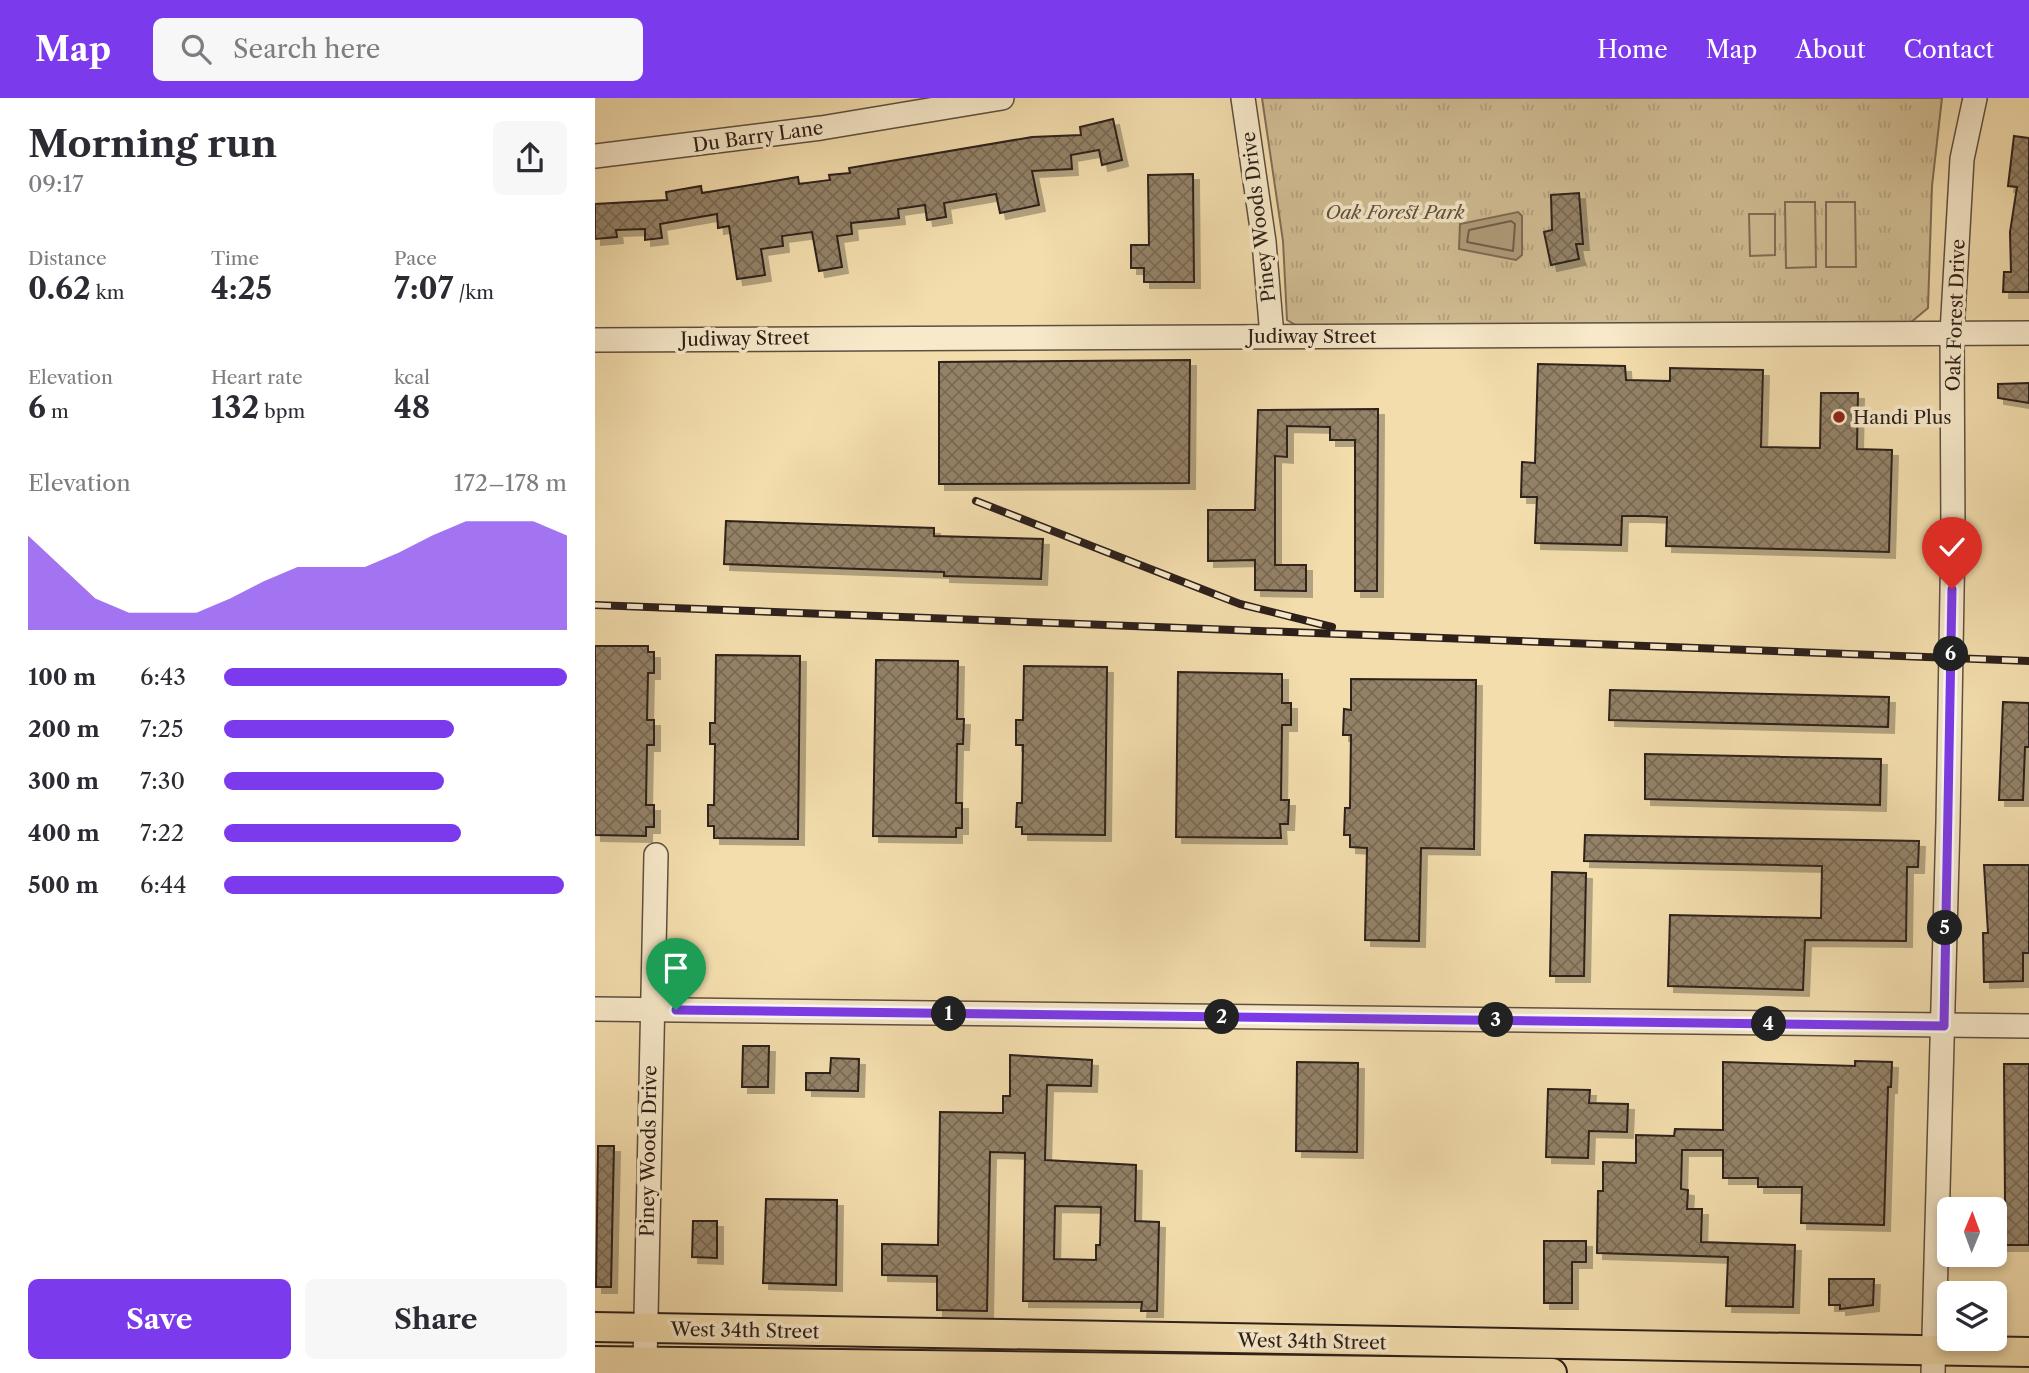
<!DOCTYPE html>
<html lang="en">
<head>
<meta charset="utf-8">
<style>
  body { margin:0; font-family:"Libre Caslon Text",serif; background:#f7f7f7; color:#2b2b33; height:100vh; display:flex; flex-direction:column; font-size:26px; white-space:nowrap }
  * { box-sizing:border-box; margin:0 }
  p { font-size:23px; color:#7c7c81 }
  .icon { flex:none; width:38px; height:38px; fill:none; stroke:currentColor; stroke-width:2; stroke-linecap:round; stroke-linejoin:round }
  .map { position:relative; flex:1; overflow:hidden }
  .panel { display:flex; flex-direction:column; background:#fff; width:595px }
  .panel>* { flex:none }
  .needle { width:46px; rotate:1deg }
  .controls { position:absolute; left:1342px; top:1099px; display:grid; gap:14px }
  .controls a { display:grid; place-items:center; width:70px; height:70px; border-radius:10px; background:#fff; box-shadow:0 4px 10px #0003; font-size:35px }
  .pin { position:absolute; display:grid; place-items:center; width:60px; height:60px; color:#fff; margin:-72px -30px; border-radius:50% 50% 50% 0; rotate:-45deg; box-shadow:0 0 7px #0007 }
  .pin .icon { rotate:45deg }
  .km { position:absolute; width:35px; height:35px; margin:-18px; border-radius:50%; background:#222; color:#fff; font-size:19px; line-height:35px; text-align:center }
  .round { display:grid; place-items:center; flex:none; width:74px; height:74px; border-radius:10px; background:#f7f7f7 }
  .overview { display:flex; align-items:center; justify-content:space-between; height:119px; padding:0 28px }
  h1 { font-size:38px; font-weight:700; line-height:52px }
  .figures { display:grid; grid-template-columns:repeat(3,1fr); gap:10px; height:119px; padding:7px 28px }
  .figures div { display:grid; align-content:center }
  .figures b { font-size:30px; font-weight:700 }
  .figures small { font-size:19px; font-weight:400 }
  .figures p { font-size:19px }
  .chart { height:196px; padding:14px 28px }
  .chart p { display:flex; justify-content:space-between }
  .chart svg { width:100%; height:126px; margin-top:7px; fill:#7c3aed; opacity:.7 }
  .cta { display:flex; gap:14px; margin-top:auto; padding:14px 28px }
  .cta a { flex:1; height:80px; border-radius:10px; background:#7c3aed; color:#fff; font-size:28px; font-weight:700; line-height:80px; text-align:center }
  .cta a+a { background:#f7f7f7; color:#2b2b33 }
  ul { padding:0 28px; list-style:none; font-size:23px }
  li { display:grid; grid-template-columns:112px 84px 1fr; align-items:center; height:52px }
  li i { height:18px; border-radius:9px; background:#7c3aed }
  header { display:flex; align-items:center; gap:42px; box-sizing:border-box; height:98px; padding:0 35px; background:#7c3aed; color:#fff }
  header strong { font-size:33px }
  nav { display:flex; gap:38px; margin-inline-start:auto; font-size:24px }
  .search { width:490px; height:63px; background:#f7f7f7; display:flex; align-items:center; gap:18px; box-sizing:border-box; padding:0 24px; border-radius:10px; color:#7c7c81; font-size:26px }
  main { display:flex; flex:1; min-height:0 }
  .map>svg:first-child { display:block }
</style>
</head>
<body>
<header>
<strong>Map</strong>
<div class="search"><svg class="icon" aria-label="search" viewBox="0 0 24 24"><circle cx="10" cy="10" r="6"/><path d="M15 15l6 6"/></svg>Search here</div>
<nav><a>Home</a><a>Map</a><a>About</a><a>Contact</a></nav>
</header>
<main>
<section class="panel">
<div class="overview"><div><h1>Morning run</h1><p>09:17</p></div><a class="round"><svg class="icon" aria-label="share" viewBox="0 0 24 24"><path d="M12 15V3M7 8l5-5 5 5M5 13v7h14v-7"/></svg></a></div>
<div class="figures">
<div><p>Distance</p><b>0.62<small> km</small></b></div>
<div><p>Time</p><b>4:25</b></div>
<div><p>Pace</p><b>7:07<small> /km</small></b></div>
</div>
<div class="figures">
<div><p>Elevation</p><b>6<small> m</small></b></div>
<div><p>Heart rate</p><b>132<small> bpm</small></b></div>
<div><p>kcal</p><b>48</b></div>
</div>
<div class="chart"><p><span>Elevation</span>172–178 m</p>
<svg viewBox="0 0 160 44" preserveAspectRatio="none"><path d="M0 44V11L10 22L20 33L30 38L40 38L50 38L60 33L70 27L80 22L90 22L100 22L110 17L120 11L130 6L140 6L150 6L160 11V44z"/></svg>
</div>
<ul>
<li><b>100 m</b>6:43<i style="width:100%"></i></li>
<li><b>200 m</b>7:25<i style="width:67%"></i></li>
<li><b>300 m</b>7:30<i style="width:64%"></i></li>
<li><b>400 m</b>7:22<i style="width:69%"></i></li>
<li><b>500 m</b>6:44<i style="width:99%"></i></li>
</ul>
<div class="cta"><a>Save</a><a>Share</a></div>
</section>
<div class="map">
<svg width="1434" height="1275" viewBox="0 0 1434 1275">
  <defs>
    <pattern id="park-tufts" width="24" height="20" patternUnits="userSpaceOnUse" patternTransform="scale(1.75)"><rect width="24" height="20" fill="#d1bd94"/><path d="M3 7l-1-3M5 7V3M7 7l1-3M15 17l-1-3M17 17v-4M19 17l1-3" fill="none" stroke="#b4a27f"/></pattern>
    <pattern id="building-cross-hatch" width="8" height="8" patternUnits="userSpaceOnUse" patternTransform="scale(1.75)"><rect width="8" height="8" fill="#948267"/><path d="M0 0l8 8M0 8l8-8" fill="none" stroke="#796a54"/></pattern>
    <filter id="shadow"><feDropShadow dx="6" dy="6" stdDeviation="0" flood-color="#0004"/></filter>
  </defs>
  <rect width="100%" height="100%" fill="#f3ddad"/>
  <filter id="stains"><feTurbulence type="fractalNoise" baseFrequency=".00286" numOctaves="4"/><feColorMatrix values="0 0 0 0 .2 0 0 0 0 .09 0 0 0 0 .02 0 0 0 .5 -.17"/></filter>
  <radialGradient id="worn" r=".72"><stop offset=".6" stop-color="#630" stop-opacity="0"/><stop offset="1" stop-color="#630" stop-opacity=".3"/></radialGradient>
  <path fill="url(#park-tufts)" stroke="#7f6e58" stroke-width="2" d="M667 0H1347L1337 88 1333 210 1315 225 704 229 692 222 688 143Z"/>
  <g fill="#d1bd94" stroke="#7f6e58" stroke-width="2">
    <path d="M1190 104H1220L1221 169 1191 170Z"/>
    <path d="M1231 104H1260L1261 169H1231Z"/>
    <path d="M1154 116H1180V157L1155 158Z"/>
  </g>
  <path fill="#b09d7b" stroke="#7c6b55" stroke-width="2" d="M923 114 927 118V157L921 162 864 151 865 126Z"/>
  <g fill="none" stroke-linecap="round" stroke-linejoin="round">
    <path stroke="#6e5e4b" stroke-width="2" d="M916 123 920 126 918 153 872 144 874 132Z"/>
  </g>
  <g fill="url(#building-cross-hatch)" stroke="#2d201b" stroke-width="2" fill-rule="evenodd" filter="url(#shadow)">
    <path d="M518 21 527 62 507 67 504 52 476 57 477 71 437 73 444 107 405 115 401 96 349 105 351 119 332 122 330 107 303 111 304 120 256 125 257 136 242 138 247 169 224 173 217 134 187 138 188 148 166 151 170 177 142 181 134 128 123 130 122 116 65 126 67 140 50 142V131L21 132 22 139 0 141V106L72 102 71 94 106 88 107 95 203 79 204 86 235 82 234 77 255 75 254 70 437 39 486 37 485 29Z"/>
    <path d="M1419 38 1434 40V194H1408L1409 174H1416L1415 134 1422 89 1413 88Z"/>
    <path d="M598 76 599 184H549V170H536V147H554L553 77Z"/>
    <path d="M984 95 988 146H981L984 161 956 167 949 134 957 132 956 97Z"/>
    <path d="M595 262 594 385 344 386V264Z"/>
    <path d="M943 266 1030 268 1031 282 1075 283V270L1168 272 1166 349 1225 350 1226 295H1263L1262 351 1297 352 1294 454 1071 448 1072 419 1049 418H1027L1026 447 940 445 942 399H926L927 364 940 365Z"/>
    <path d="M1434 285V305L1403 300V286Z"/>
    <path d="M783 311 782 493H760V342H735V329L692 328V359L680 358V467H711V493L660 492V462L613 463V412H660L663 312Z"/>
    <path d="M131 423 339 430V438L448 441 446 481 349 478V474L129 466Z"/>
    <path d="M0 548H53V554H59V575H53L52 622H59V647H52L51 707H59V729H51V738L0 737Z"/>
    <path d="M121 557 205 558 203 741 119 740V728H113V707H119L120 646H115V625H120Z"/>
    <path d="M281 562 363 563 362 621H369L368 646H362L361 705H367V730H361V739L278 738Z"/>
    <path d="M429 568 512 569 510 737 427 736V729H421L422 705H427L428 647H421V622H428Z"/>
    <path d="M583 574 687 576V605H696V627H687L686 702H694L693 726H685L686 740 581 739Z"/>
    <path d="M756 581 881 582 879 751 826 750 824 843 770 842 772 750 755 749V737H749L750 710H755L756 637H748L749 611 756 612Z"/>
    <path d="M1015 592 1294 599 1293 629 1014 622Z"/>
    <path d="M1408 604 1434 605V649H1430L1428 702H1404Z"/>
    <path d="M1050 656 1286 661 1285 707 1050 701Z"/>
    <path d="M990 737 1324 743 1323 769H1312L1311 843 1210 842 1208 892 1073 888 1075 817 1226 820 1227 768 989 763Z"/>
    <path d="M1389 767H1434V855H1428V883L1389 884 1388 835H1393Z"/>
    <path d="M957 774 991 775 989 878H955Z"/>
    <path d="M148 948H174L173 989H147Z"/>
    <path d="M415 957 497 962 496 988 452 987 450 1062 541 1067 540 1123 564 1124 562 1213H546L547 1204 428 1203 430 1055 395 1054 392 1213 342 1212V1178L287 1177V1146L343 1147 345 1014 408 1015V998H415ZM460 1108 506 1109 505 1147H501V1162L459 1161Z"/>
    <path d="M236 960 264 961 263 993 211 992V975H235Z"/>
    <path d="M1260 963 1297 964 1296 989H1293L1289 1127 1206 1125 1207 1089H1163V1080H1128V1052H1087L1086 1091 1093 1092 1092 1111H1107L1106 1144 1200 1147 1198 1209 1131 1208 1133 1159 1002 1155 1003 1093H1008V1064L1041 1065V1037L1079 1038 1080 1031 1128 1032V964L1260 968Z"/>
    <path d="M702 964 763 965 762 1054 701 1053Z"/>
    <path d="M1409 966H1434V1147H1400V1104L1410 1103Z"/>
    <path d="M953 991 995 992 994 1005 1033 1006 1032 1034 994 1033 993 1060 951 1059Z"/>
    <path d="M3 1048H19L16 1189H1Z"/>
    <path d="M171 1101 242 1102 241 1187 168 1185Z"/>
    <path d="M98 1123H122V1160L97 1159Z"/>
    <path d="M949 1143H991V1164H977V1205H949Z"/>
    <path d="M1234 1181H1279L1278 1207 1245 1211V1207H1234Z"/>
  </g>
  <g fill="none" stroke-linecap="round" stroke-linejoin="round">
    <g stroke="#5e4f40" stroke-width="26">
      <g id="minor">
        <path d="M648 0 669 144 677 238"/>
        <path d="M0 58 226 30 407 0"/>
        <path d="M0 242 1434 235"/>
        <path d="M0 911 1434 928"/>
        <path d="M50 1264 61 757"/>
        <path d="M1338 1275 1353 724 1358 437 1357 235 1367 61 1380 0"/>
      </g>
    </g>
    <g stroke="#2d201b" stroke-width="32">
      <g id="major">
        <path d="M0 1229 1434 1254"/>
        <path d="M0 1263 957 1275"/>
      </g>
    </g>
    <use href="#minor" stroke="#f7e9ca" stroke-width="23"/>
    <use href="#major" stroke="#f3ddad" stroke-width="28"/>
    <g stroke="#2d201b" stroke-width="8">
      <g id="rail">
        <path d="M381 403 645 506 737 529"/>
        <path d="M0 507 1434 563"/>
      </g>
    </g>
    <use href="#rail" stroke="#f7e9ca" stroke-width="5" stroke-dasharray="16" stroke-linecap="butt"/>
  </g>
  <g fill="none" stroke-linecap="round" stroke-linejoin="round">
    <g stroke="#fff" stroke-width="14">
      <path id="route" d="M81 912 1349 928 1357 491"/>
    </g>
    <use href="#route" stroke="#7c3aed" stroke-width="9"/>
  </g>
  <circle fill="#8f2418" stroke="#f7e9ca" stroke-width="2.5" cx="1244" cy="319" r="7"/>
  <g text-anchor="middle" stroke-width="7" stroke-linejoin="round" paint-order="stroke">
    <g font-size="19" fill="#2d201b" stroke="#f7e9ca">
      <text transform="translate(163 38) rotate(-8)" y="7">Du Barry Lane</text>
      <text transform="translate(663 119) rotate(-97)" y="7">Piney Woods Drive</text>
      <text transform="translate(1360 217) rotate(-88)" y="7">Oak Forest Drive</text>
      <text x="717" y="245">Judiway Street</text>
      <text transform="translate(150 240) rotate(-1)" y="7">Judiway Street</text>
      <text transform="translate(53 1053) rotate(-89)" y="7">Piney Woods Drive</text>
      <text transform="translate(150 1232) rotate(1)" y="7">West 34th Street</text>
      <text transform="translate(717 1243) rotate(1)" y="7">West 34th Street</text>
    </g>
    <g font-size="19" font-style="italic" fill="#5e4f3f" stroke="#f7e9ca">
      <text x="800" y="121">Oak Forest Park</text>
    </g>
    <g font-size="19" fill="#2d201b" stroke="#f7e9ca" text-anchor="start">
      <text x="1258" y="326">Handi Plus</text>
    </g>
  </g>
  <rect width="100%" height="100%" filter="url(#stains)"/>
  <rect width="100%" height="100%" fill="url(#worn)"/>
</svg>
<div class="controls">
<a><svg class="needle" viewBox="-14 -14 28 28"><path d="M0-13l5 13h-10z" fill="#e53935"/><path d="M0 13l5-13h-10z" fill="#7c7c81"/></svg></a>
<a><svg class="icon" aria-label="layers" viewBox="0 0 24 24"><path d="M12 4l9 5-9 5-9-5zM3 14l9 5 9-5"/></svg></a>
</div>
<div class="pin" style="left:81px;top:912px;background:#1e9e55"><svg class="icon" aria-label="arrive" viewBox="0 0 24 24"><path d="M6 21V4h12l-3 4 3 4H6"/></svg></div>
<div class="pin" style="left:1357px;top:491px;background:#d93025"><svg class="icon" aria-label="check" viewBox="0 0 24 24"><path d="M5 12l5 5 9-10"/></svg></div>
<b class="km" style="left:354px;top:916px">1</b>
<b class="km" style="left:627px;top:919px">2</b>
<b class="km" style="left:901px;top:922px">3</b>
<b class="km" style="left:1174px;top:926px">4</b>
<b class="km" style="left:1350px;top:830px">5</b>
<b class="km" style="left:1356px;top:556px">6</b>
</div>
</main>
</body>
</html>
